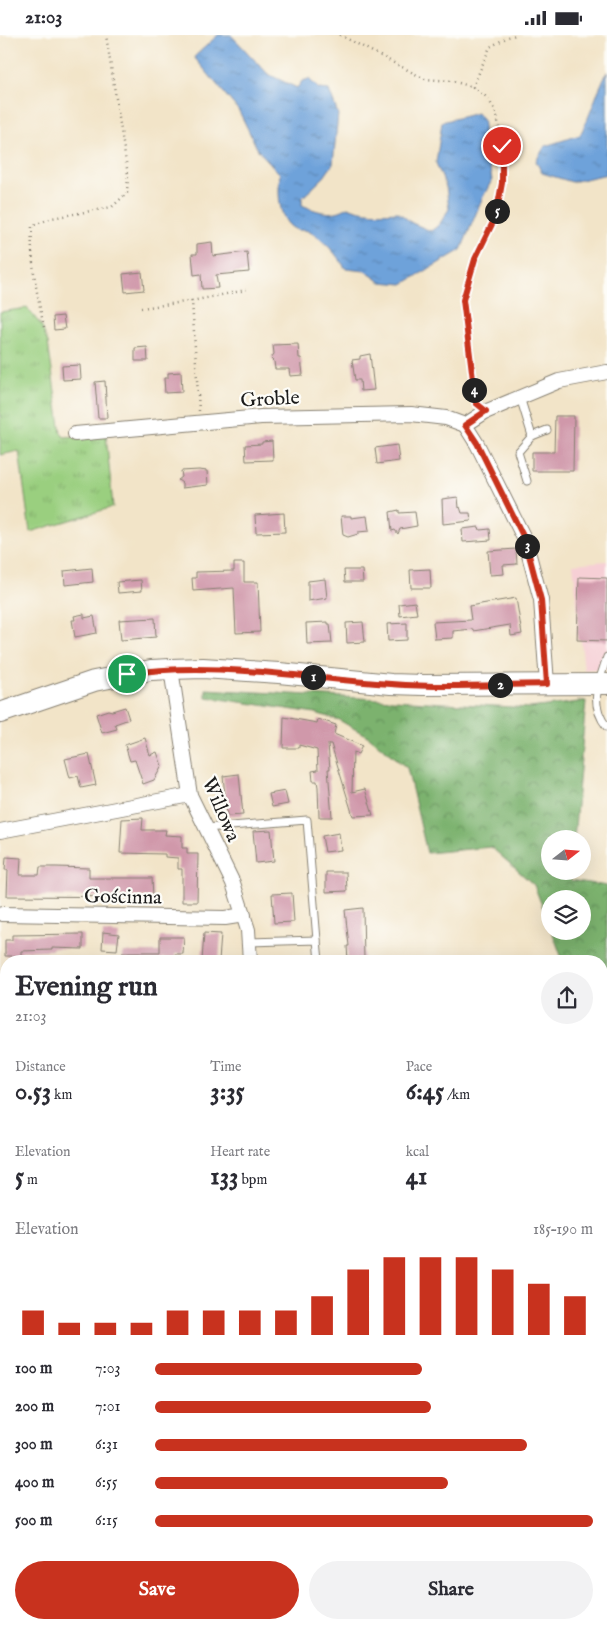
<!DOCTYPE html>
<html lang="en">
<head>
<meta charset="utf-8">
<style>
  body { margin:0; font-family:"IM FELL English",serif; background:#f2f2f3; color:#2b2b33; height:100vh; display:flex; flex-direction:column; font-size:19px; white-space:nowrap }
  * { box-sizing:border-box; margin:0 }
  p { font-size:16px; color:#7c7c81 }
  .icon { flex:none; width:28px; height:28px; fill:none; stroke:currentColor; stroke-width:2; stroke-linecap:round; stroke-linejoin:round }
  .map { position:relative; flex:1; overflow:hidden }
  .panel { position:absolute; left:0px; top:920px; width:608px; height:674px; display:flex; flex-direction:column; background:#fff; border-radius:20px 20px 0 0; box-shadow:0 5px 20px #0002 }
  .panel>* { flex:none }
  .needle { width:32px; rotate:73deg }
  .tools { position:absolute; left:541px; top:795px; display:grid; gap:10px }
  .tools a { display:grid; place-items:center; width:50px; height:50px; border-radius:50%; background:#fff; box-shadow:0 5px 20px #0002; font-size:25px }
  .pin { position:absolute; display:grid; place-items:center; width:42px; height:42px; color:#fff; margin:-21px; border:2px solid #fff; border-radius:50%; box-shadow:0 1px 5px #0007 }
  .km { position:absolute; width:25px; height:25px; margin:-12px; border-radius:50%; background:#222; color:#fff; font-size:14px; line-height:25px; text-align:center }
  .round { display:grid; place-items:center; flex:none; width:52px; height:52px; border-radius:26px; background:#f2f2f3 }
  .summary { display:flex; align-items:center; justify-content:space-between; height:85px; padding:0 15px }
  h1 { font-size:28px; font-weight:700; line-height:38px }
  .metrics { display:grid; grid-template-columns:repeat(3,1fr); gap:8px; height:85px; padding:5px 15px }
  .metrics div { display:grid; align-content:center }
  .metrics b { font-size:25px; font-weight:700 }
  .metrics small { font-size:14px; font-weight:400 }
  .metrics p { font-size:14px }
  .chart { height:140px; padding:10px 15px }
  .chart p { display:flex; justify-content:space-between }
  .chart svg { width:100%; height:90px; margin-top:5px; stroke:#c8321e; stroke-width:6 }
  .action { display:flex; gap:10px; margin-top:auto; padding:10px 15px }
  .action a { flex:1; height:58px; border-radius:30px; background:#c8321e; color:#fff; font-size:20px; font-weight:700; line-height:58px; text-align:center }
  .action a+a { background:#f2f2f3; color:#2b2b33 }
  ul { padding:0 15px; list-style:none; font-size:16px }
  li { display:grid; grid-template-columns:80px 60px 1fr; align-items:center; height:38px }
  li i { height:12px; border-radius:6px; background:#c8321e }
  .status { display:flex; justify-content:space-between; align-items:center; height:35px; padding:0 25px; background:#fff; direction:ltr }
  .status svg { height:14px; fill:currentColor }
  .map>svg:first-child { display:block }
</style>
</head>
<body>
<div class="status"><b>21:03</b><svg viewBox="0 0 49 12"><path d="M0 12V9h3v3zM5 12V6h3v6zM10 12V3h3v9zM15 12V0h3v12zM26 1h20v11H26zM47 4h2v5h-2z"/></svg></div>
<div class="map">
<svg width="607" height="1593" viewBox="0 0 607 1593">
  <defs>
    <pattern id="grass-tufts" width="24" height="20" patternUnits="userSpaceOnUse" patternTransform="scale(1.25)"><rect width="24" height="20" fill="#9acf7f"/><path d="M3 7l-1-3M5 7V3M7 7l1-3M15 17l-1-3M17 17v-4M19 17l1-3" fill="none" stroke="#84b16d"/></pattern>
    <pattern id="forest-crowns" width="20" height="18" patternUnits="userSpaceOnUse" patternTransform="scale(1.25)"><rect width="20" height="18" fill="#7bb26e"/><path d="M2 6a3 3 0 1 1 6 0M12 15a3 3 0 1 1 6 0" fill="none" stroke="#64905a"/></pattern>
    <pattern id="water-ripples" width="26" height="14" patternUnits="userSpaceOnUse" patternTransform="scale(1.25)"><rect width="26" height="14" fill="#6ea2da"/><path d="M2 4q2-2 4 0t4 0M15 11q2-2 4 0t4 0" fill="none" stroke="#5a83b0"/></pattern>
  </defs>
  <rect width="100%" height="100%" fill="#fdfcf7"/>
  <filter id="ink" filterUnits="userSpaceOnUse"><feTurbulence type="fractalNoise" baseFrequency=".02" numOctaves="2"/><feDisplacementMap in="SourceGraphic" scale="10" xChannelSelector="R" yChannelSelector="G"/><feConvolveMatrix kernelMatrix="1 2 1 2 8 2 1 2 1" color-interpolation-filters="sRGB"/></filter>
  <filter id="wash" filterUnits="userSpaceOnUse"><feTurbulence type="fractalNoise" baseFrequency=".0096" numOctaves="4" result="noise"/><feDisplacementMap in="SourceGraphic" scale="20" xChannelSelector="R" yChannelSelector="G"/><feGaussianBlur stdDeviation="1.12" result="paint"/><feColorMatrix in="noise" values="0 0 0 0 0 0 0 0 0 0 0 0 0 0 0 0 0 1.4 0 .05"/><feComposite in="paint" operator="in"/></filter>
  <g filter="url(#wash)">
    <rect width="100%" height="100%" fill="#f2e4c8"/>
    <path fill="#f6cfd5" d="M607 526V633L584 635 573 529Z"/>
    <path fill="url(#grass-tufts)" stroke="#5b764e" d="M27 273 41 290 48 308 61 398 64 402 106 399 113 472 30 497 19 416 0 420V277Z"/>
    <g fill="url(#forest-crowns)" stroke="#4c6745">
      <path d="M206 654 530 673 586 666 574 804H550V836H571L570 845 607 851V1006L601 1003V926H563L552 896H582V864H550V891L534 850 491 812 427 818 407 733 369 702 339 685 315 678 206 662Z"/>
      <rect x="601" y="1032" width="6" height="46"/>
      <path d="M0 1151 6 1182V1361L0 1362Z"/>
      <path d="M6 1408V1588H26V1593H0V1418Z"/>
      <path d="M368 1588H489L485 1593H338L341 1590Z"/>
    </g>
    <g fill="url(#water-ripples)" stroke="#455f7b">
      <path d="M218 0H231L268 39 297 53 302 46 309 44 319 54 329 55 338 79 333 129 324 142 302 163V170C318 177 333 182 348 172 365 179 380 178 398 177L412 188 431 196 439 190 449 174 446 152 436 128 442 87 477 78 484 87 481 117 488 125 492 145 482 164 461 215 403 249 381 247 365 236 346 234C336 219 325 205 308 196 304 194 300 196 297 195 277 188 278 155 280 139L258 115 239 76 194 22Z"/>
      <path d="M607 37V139L572 147 542 138 536 126 545 111 580 100C591 80 596 58 607 37Z"/>
    </g>
    <g id="blocks">
      <g fill="#d098aa">
        <path d="M212 207 213 221 247 217 249 237 216 240 218 253 202 254 201 239 194 240 192 219H197V209Z"/>
        <path d="M142 237 144 255 125 257 123 239Z"/>
        <path d="M63 281 65 294 54 295 53 282Z"/>
        <path d="M298 309 299 323H301L303 340 290 341 289 334H275L274 326 271 323 274 319 273 310Z"/>
        <path d="M147 312 148 326H135V313Z"/>
        <path d="M370 319 374 355 361 356 360 345H355L352 325 360 324V321Z"/>
        <path d="M80 330 81 344 63 345 62 331Z"/>
        <path d="M181 337 182 357 165 358 164 343H168V338Z"/>
        <path d="M105 346 107 383H98L95 347Z"/>
        <path d="M555 381H574L573 436H532V417H554Z"/>
        <path d="M272 406 273 425 246 426 245 410 262 409V407Z"/>
        <path d="M397 410 399 426 377 429 375 413Z"/>
        <path d="M199 435 207 436 208 450 182 453V448L178 445 182 442 181 436Z"/>
        <path d="M458 462 459 473 460 472 462 478H470L471 486 443 489 442 464Z"/>
        <path d="M399 475V478L415 477 417 491 400 494 398 499 395 495 392 496 390 477Z"/>
        <path d="M284 478 285 497 256 498 255 480Z"/>
        <path d="M341 481H351V483L367 481 369 496 358 497V499L348 502 343 500Z"/>
        <path d="M479 492 480 495 490 494 491 505 463 507 462 494Z"/>
        <path d="M516 514 517 529 503 530 504 539 490 540 488 516Z"/>
        <path d="M234 528H244V547H258L260 597 236 598 234 553 193 556 192 543H196V537L234 536Z"/>
        <path d="M92 533 93 547 65 550 64 536Z"/>
        <path d="M430 534 431 553H411L410 535Z"/>
        <path d="M344 535H362L363 547H345Z"/>
        <path d="M579 542 607 543V606L577 605Z"/>
        <path d="M325 544 327 563 308 566V546Z"/>
        <path d="M141 545 142 556 118 558 117 547Z"/>
        <path d="M516 563 522 599 511 601 510 590 473 596V594L453 596V603L435 604 433 587 471 585 469 571Z"/>
        <path d="M415 567 417 579 400 581 399 569Z"/>
        <path d="M84 579V583L94 581 97 598 75 602 72 585H75L74 581Z"/>
        <path d="M155 583 156 602 121 605 119 585Z"/>
        <path d="M328 587V589H330L332 608 307 609 306 588Z"/>
        <path d="M363 587 365 607 347 608 346 588Z"/>
        <path d="M407 588V605L388 606 387 589Z"/>
        <path d="M125 672 129 684 115 689 117 694 102 698 96 679 108 675 112 676Z"/>
        <path d="M284 682 317 688 318 684 336 690 334 699 362 711 358 719 353 717 352 757 365 754 373 780 353 781 331 709H328L330 734H328L332 782H319L318 752 317 746H313L312 736 318 735 317 715 299 710V713H283Z"/>
        <path d="M145 703 150 720 157 717 162 731 154 745 143 749 135 725 130 726 125 710Z"/>
        <path d="M89 719 96 750 81 753 78 741 70 743 65 724Z"/>
        <path d="M239 739 243 780 227 781 223 741Z"/>
        <path d="M285 756 288 769 272 772 269 759Z"/>
        <path d="M143 783 142 795H166L165 800 182 801V813H187V819H198L197 867H182V834H178V823L165 822V819L120 818 122 784Z"/>
        <path d="M271 795 274 826 256 828 253 796Z"/>
        <path d="M339 798 341 815 325 817 322 801Z"/>
        <path d="M6 822 21 823 20 840H39L40 832H56L89 833V843H152L153 862 7 861 8 835H5Z"/>
        <path d="M326 837H346L347 856 326 857Z"/>
        <path d="M292 858 294 887 274 888 272 859Z"/>
        <path d="M363 873 364 926H348L347 911H349L345 875Z"/>
        <path d="M103 897 119 899 117 915 102 914Z"/>
        <path d="M204 898 221 899 219 926H202Z"/>
        <path d="M83 899V914L52 913V915L21 916V921H5V905H12V900Z"/>
        <path d="M160 902H184L183 919H175V924L162 923V926H123V917H160Z"/>
      </g>
    </g>
  </g>
  <g filter="url(#ink)">
    <use href="#blocks" fill-opacity="0" stroke="#878072" stroke-width="1"/>
    <g fill="none" stroke-linecap="round" stroke-linejoin="round">
      <g stroke="#878072" stroke-width="9">
        <g id="lane">
          <path d="M520 362 532 401 547 395"/>
          <path d="M527 446 518 417 532 401"/>
          <path d="M607 622C599 647 588 668 607 692"/>
          <path d="M206 793 307 785 317 905"/>
          <path d="M249 907 317 905 319 926"/>
        </g>
      </g>
      <g stroke="#878072" stroke-width="16">
        <g id="street">
          <path d="M75 399 261 382 411 379 446 383 465 390"/>
          <path d="M171 634 190 760 233 848 248 895 250 926"/>
          <path d="M547 649 541 565 525 505 477 409 465 390 485 377 559 346 607 337"/>
          <path d="M0 796 190 760"/>
          <path d="M2 879 225 883 244 880"/>
          <path d="M0 1005H6"/>
          <path d="M0 1098 6 1109"/>
          <path d="M37 1588 39 1593"/>
        </g>
      </g>
      <g stroke="#878072" stroke-width="22">
        <path id="secondary" d="M0 678 94 646 151 635 171 634 203 633 279 638 391 649 423 650 607 649"/>
      </g>
      <g stroke="#878072" stroke-width="2.5" stroke-dasharray="1 4" stroke-linecap="butt">
        <path d="M340 0 425 44 452 46 473 52"/>
        <path d="M141 273 192 266"/>
        <path d="M44 292C37 259 30 226 32 191L52 183 112 172 127 158 128 140 106 0"/>
        <path d="M477 369 463 265 475 224 497 181 502 148V111L497 80 488 63 473 52 490 12 508 2 516 0"/>
        <path d="M199 376 192 266 246 255"/>
      </g>
      <use href="#lane" stroke="#fff" stroke-width="7"/>
      <use href="#street" stroke="#fff" stroke-width="14"/>
      <use href="#secondary" stroke="#fff" stroke-width="20"/>
    </g>
  </g>
  <g fill="none" stroke-linecap="round" stroke-linejoin="round" filter="url(#ink)">
    <g stroke="#fff" stroke-width="10">
      <path id="route" d="M127 639C215 625 303 644 391 649 443 653 495 650 547 649L541 565 525 505 477 408 465 390 486 376 476 368 463 265 475 224 496 181 502 148V111"/>
    </g>
    <use href="#route" stroke="#c8321e" stroke-width="6"/>
  </g>
  <g text-anchor="middle" stroke-width="4.5" stroke-linejoin="round" paint-order="stroke">
    <g font-size="20" fill="#1c1c1c" stroke="#fdfcf7">
      <text transform="translate(270 363) rotate(-3)" y="7">Groble</text>
      <text transform="translate(222 774) rotate(67)" y="7">Willowa</text>
      <text transform="translate(123 861) rotate(1)" y="7">Gościnna</text>
    </g>
  </g>
</svg>
<div class="tools">
<a><svg class="needle" viewBox="-14 -14 28 28"><path d="M0-13l5 13h-10z" fill="#e53935"/><path d="M0 13l5-13h-10z" fill="#7c7c81"/></svg></a>
<a><svg class="icon" aria-label="layers" viewBox="0 0 24 24"><path d="M12 4l9 5-9 5-9-5zM3 14l9 5 9-5"/></svg></a>
</div>
<div class="pin" style="left:127px;top:639px;background:#1e9e55"><svg class="icon" aria-label="arrive" viewBox="0 0 24 24"><path d="M6 21V4h12l-3 4 3 4H6"/></svg></div>
<div class="pin" style="left:502px;top:111px;background:#d93025"><svg class="icon" aria-label="check" viewBox="0 0 24 24"><path d="M5 12l5 5 9-10"/></svg></div>
<b class="km" style="left:313px;top:642px">1</b>
<b class="km" style="left:500px;top:650px">2</b>
<b class="km" style="left:527px;top:511px">3</b>
<b class="km" style="left:474px;top:355px">4</b>
<b class="km" style="left:497px;top:176px">5</b>
<section class="panel">
<div class="summary"><div><h1>Evening run</h1><p>21:03</p></div><a class="round"><svg class="icon" aria-label="share" viewBox="0 0 24 24"><path d="M12 15V3M7 8l5-5 5 5M5 13v7h14v-7"/></svg></a></div>
<div class="metrics">
<div><p>Distance</p><b>0.53<small> km</small></b></div>
<div><p>Time</p><b>3:35</b></div>
<div><p>Pace</p><b>6:45<small> /km</small></b></div>
</div>
<div class="metrics">
<div><p>Elevation</p><b>5<small> m</small></b></div>
<div><p>Heart rate</p><b>133<small> bpm</small></b></div>
<div><p>kcal</p><b>41</b></div>
</div>
<div class="chart"><p><span>Elevation</span>185–190 m</p>
<svg viewBox="0 0 160 44" preserveAspectRatio="none"><path d="M5 44V32M15 44V38M25 44V38M35 44V38M45 44V32M55 44V32M65 44V32M75 44V32M85 44V25M95 44V12M105 44V6M115 44V6M125 44V6M135 44V12M145 44V19M155 44V25"/></svg>
</div>
<ul>
<li><b>100 m</b>7:03<i style="width:61%"></i></li>
<li><b>200 m</b>7:01<i style="width:63%"></i></li>
<li><b>300 m</b>6:31<i style="width:85%"></i></li>
<li><b>400 m</b>6:55<i style="width:67%"></i></li>
<li><b>500 m</b>6:15<i style="width:100%"></i></li>
</ul>
<div class="action"><a>Save</a><a>Share</a></div>
</section>
</div>
</body>
</html>
